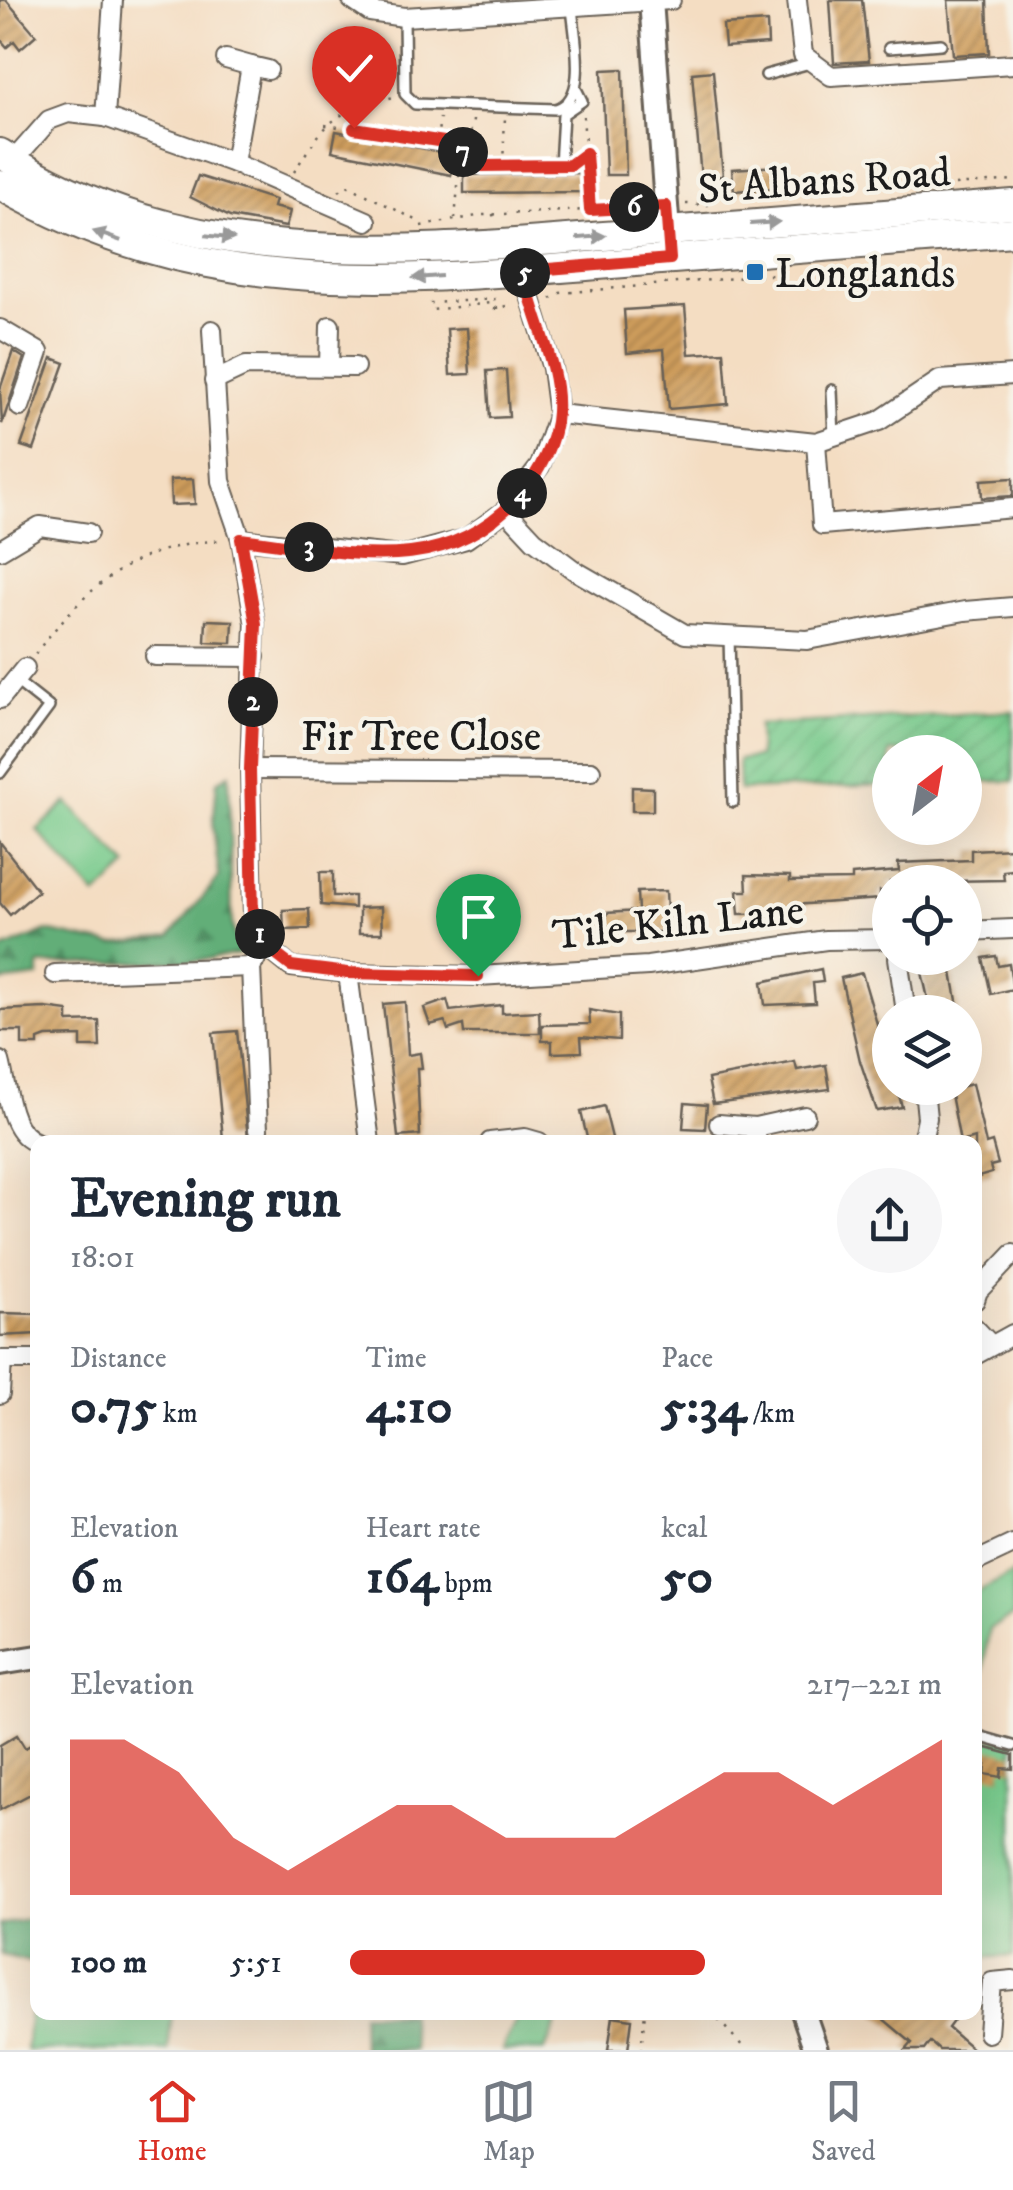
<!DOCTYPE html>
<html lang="en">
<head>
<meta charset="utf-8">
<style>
  body { margin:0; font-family:"IM FELL DW Pica",serif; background:#f6f6f7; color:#1f2937; height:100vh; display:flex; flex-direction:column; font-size:38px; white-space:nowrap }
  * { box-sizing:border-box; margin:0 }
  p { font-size:32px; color:#747a83 }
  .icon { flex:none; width:55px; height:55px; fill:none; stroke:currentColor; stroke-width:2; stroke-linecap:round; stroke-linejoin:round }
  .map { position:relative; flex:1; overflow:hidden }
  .panel { position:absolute; left:30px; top:1135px; width:952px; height:885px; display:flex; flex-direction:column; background:#fff; border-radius:20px; box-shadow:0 10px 40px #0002 }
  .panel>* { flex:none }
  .needle { width:65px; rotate:31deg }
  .controls { position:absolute; left:872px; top:735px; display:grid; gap:20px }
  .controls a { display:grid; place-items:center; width:110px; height:110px; border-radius:50%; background:#fff; box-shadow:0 10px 40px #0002; font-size:50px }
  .pin { position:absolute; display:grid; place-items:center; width:85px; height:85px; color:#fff; margin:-102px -42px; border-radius:50% 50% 50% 0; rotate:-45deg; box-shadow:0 0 10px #0007 }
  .pin .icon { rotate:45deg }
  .km { position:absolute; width:50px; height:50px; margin:-25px; border-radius:50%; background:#222; color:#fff; font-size:28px; line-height:50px; text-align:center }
  .round { display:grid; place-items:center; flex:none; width:105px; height:105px; border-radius:52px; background:#f6f6f7 }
  .overview { display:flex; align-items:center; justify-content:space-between; height:170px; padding:0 40px }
  h1 { font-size:55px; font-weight:700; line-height:75px }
  .stats { display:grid; grid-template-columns:repeat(3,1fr); gap:15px; height:170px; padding:10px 40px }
  .stats div { display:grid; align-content:center }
  .stats b { font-size:50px; font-weight:700 }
  .stats small { font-size:28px; font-weight:400 }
  .stats p { font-size:28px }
  .chart { height:280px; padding:20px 40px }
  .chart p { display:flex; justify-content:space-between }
  .chart svg { width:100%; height:180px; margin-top:10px; fill:#d93025; opacity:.7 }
  ul { padding:0 40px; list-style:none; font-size:32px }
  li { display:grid; grid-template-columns:160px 120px 1fr; align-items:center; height:75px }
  li i { height:25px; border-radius:12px; background:#d93025 }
  .menu { display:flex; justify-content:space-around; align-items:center; height:140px; border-top:2px solid #e0e1e3; background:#fff; font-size:28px; color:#747a83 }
  .menu a { display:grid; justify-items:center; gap:5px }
  .menu .active { color:#d93025 }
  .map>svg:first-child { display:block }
</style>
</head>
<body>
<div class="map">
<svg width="1013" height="2050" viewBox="0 0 1013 2050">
  <defs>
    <pattern id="forest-firs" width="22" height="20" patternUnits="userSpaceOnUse" patternTransform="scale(2.5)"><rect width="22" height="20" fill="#62ae78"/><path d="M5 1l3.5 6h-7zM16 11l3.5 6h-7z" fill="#508d62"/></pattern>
    <pattern id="garden-furrows" width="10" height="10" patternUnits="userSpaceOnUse" patternTransform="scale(2.5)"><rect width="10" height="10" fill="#78ca8c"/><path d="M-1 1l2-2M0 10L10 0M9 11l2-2" fill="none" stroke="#67ad78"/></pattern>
    <pattern id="building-hatch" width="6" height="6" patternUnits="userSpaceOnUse" patternTransform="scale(2.5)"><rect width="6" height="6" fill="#cd9c5b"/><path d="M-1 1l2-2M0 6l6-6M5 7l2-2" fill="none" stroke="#a67e4a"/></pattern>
  </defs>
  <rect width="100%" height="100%" fill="#f7f3e8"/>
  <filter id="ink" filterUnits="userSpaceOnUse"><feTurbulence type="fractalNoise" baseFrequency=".01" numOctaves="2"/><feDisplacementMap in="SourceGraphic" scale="20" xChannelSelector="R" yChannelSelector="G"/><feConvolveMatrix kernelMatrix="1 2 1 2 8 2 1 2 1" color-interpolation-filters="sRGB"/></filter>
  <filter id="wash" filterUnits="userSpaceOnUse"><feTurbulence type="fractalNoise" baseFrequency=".0048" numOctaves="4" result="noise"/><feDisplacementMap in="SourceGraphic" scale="40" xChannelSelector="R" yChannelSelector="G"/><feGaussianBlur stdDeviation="2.25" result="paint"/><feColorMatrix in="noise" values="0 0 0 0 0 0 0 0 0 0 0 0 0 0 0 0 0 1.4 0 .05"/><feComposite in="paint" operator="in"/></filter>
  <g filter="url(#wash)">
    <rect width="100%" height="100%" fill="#f4ddc2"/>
    <g fill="url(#forest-firs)" stroke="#3f654a" stroke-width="2.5">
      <path d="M229 774 232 925 240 954 197 961 39 965V977L0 982V950L47 931 113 945 170 937 219 877 213 826 217 781Z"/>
      <path d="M37 1916V1964L2 1955 0 1925Z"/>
      <path d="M361 2013H409L414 2050H362Z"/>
    </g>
    <g fill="#78ca8c" stroke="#4a7354" stroke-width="2.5">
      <path d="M67 802 128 866 96 896 37 830Z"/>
      <path d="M1013 1573V1616L989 1629 975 1730V1593Z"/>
      <path d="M975 1737 1013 1741V1956L975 1958Z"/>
      <path d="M33 1982H37L38 2012 172 2013 168 2050H26Z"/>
      <path d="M520 2012 561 2013 545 2050H502Z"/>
    </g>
    <path fill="url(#garden-furrows)" stroke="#4a7354" stroke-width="2.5" d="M1013 711V781L965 782V752H890V785L739 790 738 760 759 757 758 725Z"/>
    <g id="blocks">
      <g fill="url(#building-hatch)">
        <path d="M0 0H6L36 35 20 49 14 41 7 47 0 39Z"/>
        <path d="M830 0H862L869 61 834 63Z"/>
        <path d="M948 0H987L989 53 953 55Z"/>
        <path d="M767 22 768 44 725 47 723 25Z"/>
        <path d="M623 69 626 175H606L602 70Z"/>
        <path d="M713 71 723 176 701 178 692 73Z"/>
        <path d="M336 131 455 155 451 175 332 151Z"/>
        <path d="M778 166 779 188 734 191 732 169Z"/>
        <path d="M586 173V192L464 193V175Z"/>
        <path d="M198 176 275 200 273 207 290 211 286 227 230 217 190 197Z"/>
        <path d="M685 306 689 354 724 352 728 404 669 409 664 349 627 353 624 310Z"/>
        <path d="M467 328 470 374 450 375 447 329Z"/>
        <path d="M13 351 24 358 2 424 0 389Z"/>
        <path d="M52 358 65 363 34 450 21 446Z"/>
        <path d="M506 370 509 417 490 418 487 371Z"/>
        <path d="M1013 478V496L982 498 981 480Z"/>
        <path d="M193 479 195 504 171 505 170 480Z"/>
        <path d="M206 620 233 621 232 643 205 642Z"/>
        <path d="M632 787 653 788V811H632Z"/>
        <path d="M0 842 38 891 10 915 0 903Z"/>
        <path d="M1013 848V870L1003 871 1004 880 890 882V891H880V899L792 905V913L739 914 737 891H747L746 875 790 876V881L852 880V875L899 871 898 863 971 860V850Z"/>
        <path d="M320 872H333V896H354V908L321 905Z"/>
        <path d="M666 891 668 932H607L606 913 638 911 637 892Z"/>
        <path d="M381 907 382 933H359V908Z"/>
        <path d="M309 909 310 929 284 930 283 910Z"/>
        <path d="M996 956 998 966 1009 964 1013 989 991 994 983 958Z"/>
        <path d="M950 961 959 1012H931L921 968Z"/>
        <path d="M821 969 823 982 813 983 815 1003 765 1005 762 982Z"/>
        <path d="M862 973 887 1058 890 1088 898 1091 902 1107 877 1111 860 1061 841 978Z"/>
        <path d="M447 1000 450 1011 502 1005V1013L539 1011 540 1033H464L463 1025 448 1030 445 1021 430 1025 424 1008Z"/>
        <path d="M405 1002 408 1055 420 1053 422 1068H417L420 1135 398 1137 383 1004Z"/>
        <path d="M45 1008 68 1011V1022L99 1021 100 1047H81V1036L46 1037 38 1040V1045H22V1031H0V1010Z"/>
        <path d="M589 1010 619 1015V1040L581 1037 582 1052 552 1053V1041H542V1025L590 1024Z"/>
        <path d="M237 1031 248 1138 223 1139 213 1033Z"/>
        <path d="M795 1062 797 1070 826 1065 830 1089 713 1104 708 1079Z"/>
        <path d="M972 1084 986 1144 992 1142 998 1164 990 1166 992 1173 975 1178V1138L960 1142 950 1089Z"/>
        <path d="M685 1103 707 1105 705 1129 683 1128Z"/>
        <path d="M604 1106 613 1142H588L581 1112Z"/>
        <path d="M0 1313 38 1314V1334L0 1336Z"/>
        <path d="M17 1735 25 1748 38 1741V1790L0 1810V1745Z"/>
        <path d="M979 1746 1013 1755V1769L1002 1768 1001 1777 985 1774 986 1765 976 1764Z"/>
        <path d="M875 2012H960L948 2028 974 2050H939L930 2042 924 2050H906L912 2043Z"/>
        <path d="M613 2016 632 2019 628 2050H608Z"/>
      </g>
    </g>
  </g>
  <g filter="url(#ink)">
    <use href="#blocks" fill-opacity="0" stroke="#686056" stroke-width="2.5"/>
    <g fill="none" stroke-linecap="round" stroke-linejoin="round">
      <g stroke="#686056" stroke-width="14">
        <g id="service">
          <path d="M404 18 405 94 415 104 556 109C590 99 574 36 572 7"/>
          <path d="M889 48 941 44"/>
          <path d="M766 75 810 63"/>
          <path d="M560 166 563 114 582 101 577 91"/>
          <path d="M832 390 834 437"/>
          <path d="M729 636 733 802"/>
          <path d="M0 773 49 707 16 681"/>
          <path d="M975 1735 1013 1746"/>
        </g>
      </g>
      <g stroke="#686056" stroke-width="22">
        <g id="minor">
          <path d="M352 0 370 12 404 17 671 0"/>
          <path d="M797 0 803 55 831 76 1013 64"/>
          <path d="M226 59 251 66"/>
          <path d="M105 117 113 0"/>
          <path d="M13 161 49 120 68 113 105 117 234 163 367 221"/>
          <path d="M234 163 251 66 268 70"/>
          <path d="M0 329 39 352 20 407"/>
          <path d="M212 330 221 481 241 539 255 623 250 769 253 918 265 946 291 967 348 973 478 976 648 966 826 940 890 939"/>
          <path d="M329 366 330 326"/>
          <path d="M214 381 246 366 355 367"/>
          <path d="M558 414 816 442 879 421 940 380 1013 375"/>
          <path d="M816 442 822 525 1013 508"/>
          <path d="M506 510 534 540 574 570 685 634 807 640 965 611 1013 607"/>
          <path d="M241 539 402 556 466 539 506 510 540 466 558 414 552 368 514 243"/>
          <path d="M0 550 40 526 88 533"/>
          <path d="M155 656 255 657"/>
          <path d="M0 699 25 668"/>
          <path d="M250 769 591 771"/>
          <path d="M965 931 1013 929"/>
          <path d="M898 958 906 1012"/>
          <path d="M256 959 251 967 258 1130"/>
          <path d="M348 973 370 1142"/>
          <path d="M55 974 251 967"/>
          <path d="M0 1061C7 1086 8 1134 38 1143"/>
          <path d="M719 1124 755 1127"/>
          <path d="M490 1142 525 1138 539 1142"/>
          <path d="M757 1142 755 1127 805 1116"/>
          <path d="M922 1142 927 1118 924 1088"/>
          <path d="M975 1300 978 1291 1013 1254"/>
          <path d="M975 1328 991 1345"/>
          <path d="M975 1355 1013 1334"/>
          <path d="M0 1360H38"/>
          <path d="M0 1394 2 1360"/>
          <path d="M975 1562 1013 1544"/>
          <path d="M988 2033 992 1982 1013 1980"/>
        </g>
      </g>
      <g stroke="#686056" stroke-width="28">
        <g id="tertiary">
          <path d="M651 0 669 246"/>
          <path d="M0 1663 38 1657"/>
          <path d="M803 2012 816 2050"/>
        </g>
      </g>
      <g stroke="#686056" stroke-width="32">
        <g id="primary">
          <path d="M0 153C197 280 422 250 642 233 766 223 889 214 1013 204"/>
          <path d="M0 185C211 306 404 281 635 262 761 252 887 242 1013 232"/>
        </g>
      </g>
      <g stroke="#686056" stroke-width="2.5" stroke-dasharray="2.5 8" stroke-linecap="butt">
        <path d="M583 116 590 208"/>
        <path d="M473 120 472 130 457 145 480 165"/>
        <path d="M325 125 457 145"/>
        <path d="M354 127 357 105"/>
        <path d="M437 140 440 118"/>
        <path d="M573 163 586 153"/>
        <path d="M503 164 505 117"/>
        <path d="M457 166H546"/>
        <path d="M294 172C325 122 335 110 394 97"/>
        <path d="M955 185 1013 180"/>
        <path d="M339 191 347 185 420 222"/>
        <path d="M686 204 708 205"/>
        <path d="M493 214 494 223"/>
        <path d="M455 219 461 153"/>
        <path d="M421 226 483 215 649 207"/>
        <path d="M551 299 560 293 782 274"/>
        <path d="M497 309 496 299 431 303 432 310 490 303 495 309H497L512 304"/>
        <path d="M35 654C89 584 134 545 225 540"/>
        <path d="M711 2012 746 2050"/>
        <path d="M641 2050 645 2012"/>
      </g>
      <use href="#service" stroke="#fff" stroke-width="9"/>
      <use href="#minor" stroke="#fff" stroke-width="18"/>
      <use href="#tertiary" stroke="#fff" stroke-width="22"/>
      <use href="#primary" stroke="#fff" stroke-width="28"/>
    </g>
    <defs><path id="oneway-solid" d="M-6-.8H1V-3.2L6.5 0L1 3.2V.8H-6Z" transform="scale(2.5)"/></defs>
    <g fill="#999">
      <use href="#oneway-solid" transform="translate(765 223) rotate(-4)"/>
      <use href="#oneway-solid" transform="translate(107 236) rotate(-161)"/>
      <use href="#oneway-solid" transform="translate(220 237) rotate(7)"/>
      <use href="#oneway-solid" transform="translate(591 237) rotate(-5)"/>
      <use href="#oneway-solid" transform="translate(427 277) rotate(176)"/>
    </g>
  </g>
  <g fill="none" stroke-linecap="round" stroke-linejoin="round" filter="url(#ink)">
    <g stroke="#fff" stroke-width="20">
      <path id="route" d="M354 128 457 144 482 166 570 165 586 153 590 210 666 206 670 259 524 271C532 318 560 364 557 412 556 440 539 474 520 495 441 583 344 551 241 539L256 624 250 769 253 918 265 946 291 966 348 973 478 976"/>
    </g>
    <use href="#route" stroke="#d93025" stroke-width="12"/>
  </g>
  <rect fill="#1f6fb2" stroke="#f7f3e8" stroke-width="4" x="745" y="262" width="20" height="20" rx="5"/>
  <g text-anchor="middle" stroke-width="8" stroke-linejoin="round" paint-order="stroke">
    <g font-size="42" fill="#1c1c1c" stroke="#f7f3e8">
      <text transform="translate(824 179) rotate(-4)" y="15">St Albans Road</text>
      <text x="421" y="750">Fir Tree Close</text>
      <text transform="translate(678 921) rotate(-6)" y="15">Tile Kiln Lane</text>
    </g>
    <g font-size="42" fill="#1c1c1c" stroke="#f7f3e8" text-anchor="start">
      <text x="775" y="287">Longlands</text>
    </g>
  </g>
</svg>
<div class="controls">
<a><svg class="needle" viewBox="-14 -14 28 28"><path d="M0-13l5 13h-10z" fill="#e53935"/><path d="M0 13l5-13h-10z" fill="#747a83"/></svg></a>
<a><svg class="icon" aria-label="locate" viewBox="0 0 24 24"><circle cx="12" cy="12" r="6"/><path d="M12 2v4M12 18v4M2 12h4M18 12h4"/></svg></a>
<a><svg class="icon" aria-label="layers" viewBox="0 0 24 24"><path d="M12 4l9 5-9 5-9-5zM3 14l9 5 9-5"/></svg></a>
</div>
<div class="pin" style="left:478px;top:976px;background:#1e9e55"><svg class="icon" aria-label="arrive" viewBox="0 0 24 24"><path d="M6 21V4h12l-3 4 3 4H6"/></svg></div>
<div class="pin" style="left:354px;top:128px;background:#d93025"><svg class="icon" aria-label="check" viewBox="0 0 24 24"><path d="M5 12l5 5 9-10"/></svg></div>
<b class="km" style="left:260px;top:934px">1</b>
<b class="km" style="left:253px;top:702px">2</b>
<b class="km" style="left:309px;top:547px">3</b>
<b class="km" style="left:522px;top:493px">4</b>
<b class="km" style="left:525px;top:273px">5</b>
<b class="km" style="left:634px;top:207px">6</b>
<b class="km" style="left:463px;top:152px">7</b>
<section class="panel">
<div class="overview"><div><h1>Evening run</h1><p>18:01</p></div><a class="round"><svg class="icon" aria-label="share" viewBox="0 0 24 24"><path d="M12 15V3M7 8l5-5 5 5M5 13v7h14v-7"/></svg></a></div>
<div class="stats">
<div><p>Distance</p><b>0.75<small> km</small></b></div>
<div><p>Time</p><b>4:10</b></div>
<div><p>Pace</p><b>5:34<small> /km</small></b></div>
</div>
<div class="stats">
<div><p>Elevation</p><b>6<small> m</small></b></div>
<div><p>Heart rate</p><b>164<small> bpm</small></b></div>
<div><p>kcal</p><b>50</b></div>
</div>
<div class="chart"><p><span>Elevation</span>217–221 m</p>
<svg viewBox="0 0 160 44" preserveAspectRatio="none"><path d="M0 44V6L10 6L20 14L30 30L40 38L50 30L60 22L70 22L80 30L90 30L100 30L110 22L120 14L130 14L140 22L150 14L160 6V44z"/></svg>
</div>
<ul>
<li><b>100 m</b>5:51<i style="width:60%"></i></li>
</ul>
</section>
</div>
<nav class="menu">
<a class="active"><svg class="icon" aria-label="home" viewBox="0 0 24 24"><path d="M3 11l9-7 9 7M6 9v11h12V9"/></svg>Home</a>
<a><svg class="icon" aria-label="map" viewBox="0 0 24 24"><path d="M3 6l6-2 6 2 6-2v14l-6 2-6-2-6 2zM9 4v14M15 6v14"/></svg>Map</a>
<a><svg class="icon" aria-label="saved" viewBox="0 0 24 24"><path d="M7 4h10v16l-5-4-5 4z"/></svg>Saved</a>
</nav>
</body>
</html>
